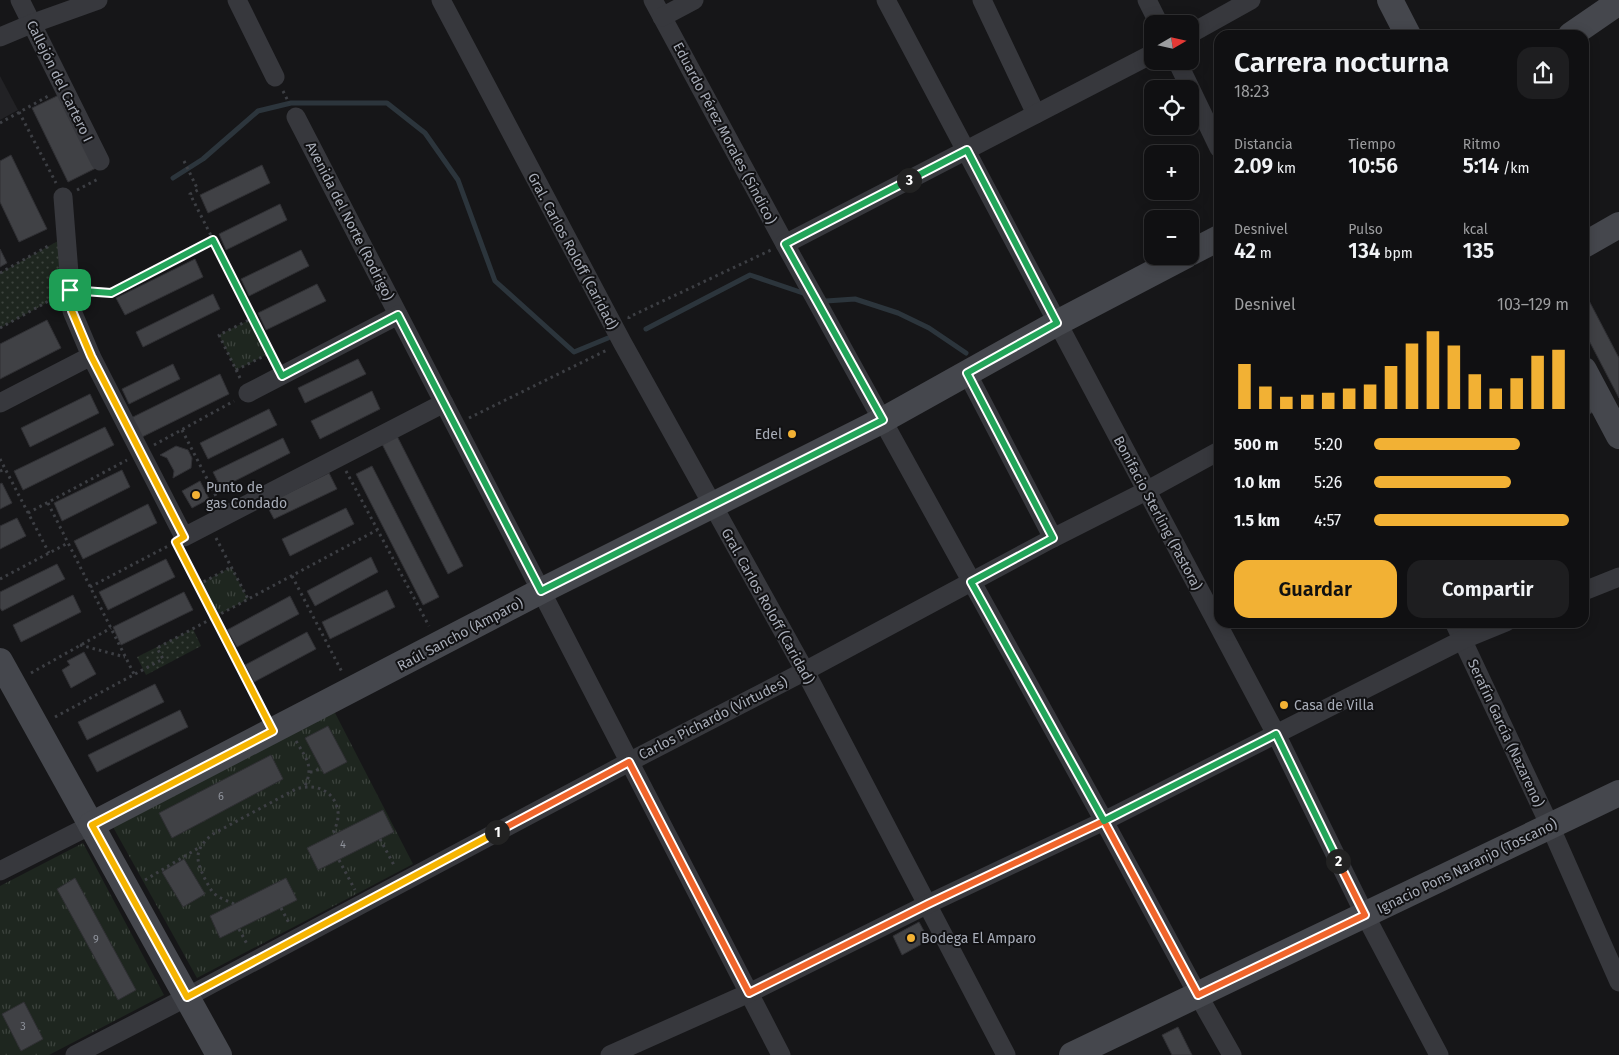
<!DOCTYPE html>
<html lang="es">
<head>
<meta charset="utf-8">
<style>
  body { margin:0; font-family:"Fira Sans",sans-serif; background:#1e1e20; color:#f1f3f6; height:100vh; display:flex; flex-direction:column; font-size:19px; white-space:nowrap }
  * { box-sizing:border-box; margin:0 }
  p { font-size:16px; color:#9c9d9f }
  .icon { flex:none; width:28px; height:28px; fill:none; stroke:currentColor; stroke-width:2; stroke-linecap:round; stroke-linejoin:round }
  .map { position:relative; flex:1; overflow:hidden }
  .sheet { position:absolute; left:1214px; top:30px; width:375px; height:598px; display:flex; flex-direction:column; background:#101012; border-radius:15px; box-shadow:0 2px 12px #0003,0 0 0 1px #303032 }
  .sheet>* { flex:none }
  .needle { width:32px; rotate:81deg }
  .tools { position:absolute; left:1144px; top:15px; display:grid; gap:10px }
  .tools a { display:grid; place-items:center; width:55px; height:55px; border-radius:10px; background:#101012; box-shadow:0 2px 12px #0003,0 0 0 1px #303032; font-size:25px }
  .pin { position:absolute; display:grid; place-items:center; width:42px; height:42px; color:#fff; margin:-21px; border-radius:10px; box-shadow:0 2px 8px #0006 }
  .km { position:absolute; width:25px; height:25px; margin:-12px; border-radius:50%; background:#222; color:#fff; font-size:14px; line-height:25px; text-align:center }
  .round { display:grid; place-items:center; flex:none; width:52px; height:52px; border-radius:15px; background:#1e1e20 }
  .overview { display:flex; align-items:center; justify-content:space-between; height:85px; padding:0 20px }
  h1 { font-size:28px; font-weight:600; line-height:38px }
  .figures { display:grid; grid-template-columns:repeat(3,1fr); gap:8px; height:85px; padding:5px 20px }
  .figures div { display:grid; align-content:center }
  .figures b { font-size:21px; font-weight:600 }
  .figures small { font-size:14px; font-weight:400 }
  .figures p { font-size:14px }
  .chart { height:140px; padding:10px 20px }
  .chart p { display:flex; justify-content:space-between }
  .chart svg { width:100%; height:90px; margin-top:5px; stroke:#f2b134; stroke-width:6 }
  .cta { display:flex; gap:10px; margin-top:auto; padding:10px 20px }
  .cta a { flex:1; height:58px; border-radius:15px; background:#f2b134; color:#111; font-size:20px; font-weight:600; line-height:58px; text-align:center }
  .cta a+a { background:#1e1e20; color:#f1f3f6 }
  ul { padding:0 20px; list-style:none; font-size:16px }
  li { display:grid; grid-template-columns:80px 60px 1fr; align-items:center; height:38px }
  li i { height:12px; border-radius:6px; background:#f2b134 }
  .map>svg:first-child { display:block }
</style>
</head>
<body>
<div class="map">
<svg width="1619" height="1055" viewBox="0 0 1619 1055">
  <defs>
    <pattern id="grass-tufts" width="24" height="20" patternUnits="userSpaceOnUse" patternTransform="scale(1.25)"><rect width="24" height="20" fill="#1e261f"/><path d="M3 7l-1-3M5 7V3M7 7l1-3M15 17l-1-3M17 17v-4M19 17l1-3" fill="none" stroke="#3c433d"/></pattern>
    <pattern id="park-dots" width="8" height="8" patternUnits="userSpaceOnUse" patternTransform="scale(1.25)"><rect width="8" height="8" fill="#1e261f"/><path d="M2 2h.1M6 6h.1" fill="none" stroke="#3c433d" stroke-width="1.8" stroke-linecap="round"/></pattern>
  </defs>
  <rect width="100%" height="100%" fill="#161618"/>
  <path fill="#222225" d="M0 76 18 110 0 120Z"/>
  <g fill="url(#grass-tufts)">
    <path d="M253 318 270 353 236 370 219 335Z"/>
    <path d="M231 567 248 599 214 617 198 585Z"/>
    <path d="M334 711 413 864 197 978 113 827Z"/>
    <path d="M83 843 164 995 49 1055H0V886Z"/>
  </g>
  <g fill="url(#park-dots)">
    <path d="M58 241 63 294 0 328V273Z"/>
    <path d="M193 629 201 646 146 675 137 657Z"/>
  </g>
  <g fill="none" stroke-linecap="round" stroke-linejoin="round">
    <g stroke="#2c353c" stroke-width="5">
      <path d="M173 178 203 159 258 111 291 103H387L425 133 458 180 495 281 574 352 608 338"/>
      <path d="M821 300 826 301 855 299 898 313 929 328 966 353"/>
      <path d="M646 329 750 275 806 294"/>
    </g>
  </g>
  <g fill="#404145" stroke="#303034">
    <path d="M59 95 96 168 68 182 32 108Z"/>
    <path d="M11 155 47 229 19 242 0 202V161Z"/>
    <path d="M262 165 270 183 208 213 200 195Z"/>
    <path d="M280 204 287 220 226 250 219 234Z"/>
    <path d="M0 249 7 263 0 267Z"/>
    <path d="M301 250 309 266 249 296 241 279Z"/>
    <path d="M195 259 203 277 125 315 116 298Z"/>
    <path d="M317 284 326 301 266 330 258 313Z"/>
    <path d="M1584 291 1619 358V398L1584 331Z"/>
    <path d="M213 294 220 309 143 347 136 332Z"/>
    <path d="M47 320 61 348 0 379V344Z"/>
    <path d="M358 359 366 374 305 403 298 388Z"/>
    <path d="M173 364 180 379 129 404 122 389Z"/>
    <path d="M220 374 229 394 140 438 131 418Z"/>
    <path d="M372 391 380 409 320 439 311 421Z"/>
    <path d="M90 394 99 413 30 447 21 428Z"/>
    <path d="M1584 394 1593 412 1584 417Z"/>
    <path d="M269 409 277 425 208 459 200 443Z"/>
    <path d="M105 427 114 445 23 490 14 471Z"/>
    <path d="M397 436 463 566 448 574 382 444Z"/>
    <path d="M283 438 290 453 221 488 213 472Z"/>
    <path d="M176 446 188 450 192 458 191 468 173 478 174 471 167 458 160 455Z"/>
    <path d="M372 466 439 597 423 605 356 474Z"/>
    <path d="M122 470 130 487 62 521 54 503Z"/>
    <path d="M329 473 337 489 274 519 266 504Z"/>
    <path d="M200 481 209 499 192 508 182 491Z"/>
    <path d="M2 483 12 503 0 509V484Z"/>
    <path d="M148 504 157 523 83 559 74 541Z"/>
    <path d="M346 508 354 524 290 556 282 539Z"/>
    <path d="M17 518 26 536 0 549V526Z"/>
    <path d="M371 557 378 572 315 606 307 591Z"/>
    <path d="M166 559 175 577 108 610 99 592Z"/>
    <path d="M57 564 65 579 2 611 0 608V592Z"/>
    <path d="M387 590 395 607 330 639 322 622Z"/>
    <path d="M184 592 193 610 121 645 113 627Z"/>
    <path d="M73 595 81 612 21 642 13 625Z"/>
    <path d="M290 596 299 614 237 647 227 630Z"/>
    <path d="M307 632 316 649 254 682 245 665Z"/>
    <path d="M84 652 96 674 71 688 62 670 70 665 67 661Z"/>
    <path d="M155 684 164 702 87 740 78 722Z"/>
    <path d="M180 710 188 727 97 772 88 755Z"/>
    <path d="M328 726 347 762 324 774 305 738Z"/>
    <path d="M271 755 283 779 172 838 159 813Z"/>
    <path d="M383 810 394 832 318 870 307 848Z"/>
    <path d="M184 859 205 894 183 907 162 872Z"/>
    <path d="M75 878 136 990 118 1000 57 889Z"/>
    <path d="M286 878 297 900 220 938 210 916Z"/>
    <path d="M919 922 929 940 902 955 893 936Z"/>
    <path d="M24 1002 43 1039 21 1051 2 1014Z"/>
    <path d="M1178 1027 1192 1055H1172L1162 1035Z"/>
  </g>
  <g fill="none" stroke-linecap="round" stroke-linejoin="round">
    <g stroke="#3d3f44" stroke-width="3" stroke-dasharray="2.5 4" stroke-linecap="butt">
      <path d="M283 91 289 103"/>
      <path d="M19 112 56 183"/>
      <path d="M0 123 50 95"/>
      <path d="M184 161 198 190 190 194 274 360"/>
      <path d="M77 190 100 178"/>
      <path d="M0 273 50 245"/>
      <path d="M86 291 111 293 213 240"/>
      <path d="M629 319V317L771 250"/>
      <path d="M0 328 54 298"/>
      <path d="M236 370 270 353"/>
      <path d="M240 378 219 335 253 318"/>
      <path d="M469 418 607 350"/>
      <path d="M182 430 219 502"/>
      <path d="M154 445 234 401"/>
      <path d="M0 459 49 553"/>
      <path d="M0 471 5 469"/>
      <path d="M346 471 429 626"/>
      <path d="M48 503 134 674"/>
      <path d="M28 513 127 460"/>
      <path d="M216 538 248 599"/>
      <path d="M182 554 264 712"/>
      <path d="M292 576 342 672"/>
      <path d="M0 579 68 543"/>
      <path d="M198 585 231 567"/>
      <path d="M90 587 170 545"/>
      <path d="M80 645 125 657"/>
      <path d="M31 673 111 628"/>
      <path d="M55 717 163 659 157 648 377 530"/>
      <path d="M296 741C306 758 314 766 305 786"/>
      <path d="M310 772H313L321 768"/>
      <path d="M380 839 395 867"/>
      <path d="M339 860 355 890"/>
      <path d="M145 880 200 847"/>
      <path d="M234 904C228 901 221 899 216 895 211 892 208 884 205 879 195 859 194 849 213 834L296 789C315 783 335 790 338 812 339 820 335 828 333 835"/>
      <path d="M281 908 289 923"/>
      <path d="M239 929 248 946"/>
    </g>
    <g stroke="#37383d" stroke-width="19">
      <path d="M20 0 100 161"/>
      <path d="M237 0 275 77"/>
      <path d="M441 0 622 342 805 671 1006 1055"/>
      <path d="M653 0 785 244 1104 821 1198 995 1232 1055"/>
      <path d="M886 0 1276 734 1365 915 1439 1055"/>
      <path d="M982 0 1036 114"/>
      <path d="M1147 0 1159 24"/>
      <path d="M662 17 694 0"/>
      <path d="M1190 34 1251 0"/>
      <path d="M0 37 31 24 98 0"/>
      <path d="M1177 61 1219 148"/>
      <path d="M296 117 781 1055"/>
      <path d="M63 197 72 311 91 356"/>
      <path d="M785 244 1152 54"/>
      <path d="M967 373 1053 538"/>
      <path d="M248 393 398 315"/>
      <path d="M0 403 91 356 184 537 444 403"/>
      <path d="M1584 591 1619 577"/>
      <path d="M1454 622 1550 826 1619 982"/>
      <path d="M0 871 91 825"/>
      <path d="M75 1055 187 997 629 762 805 671 1053 538 1146 491 1219 451"/>
      <path d="M610 1055 749 993 928 904 1104 821 1462 640 1506 622"/>
    </g>
    <g stroke="#45474d" stroke-width="26">
      <path d="M1390 0 1408 35"/>
      <path d="M1571 35 1619 2"/>
      <path d="M1584 245 1619 225"/>
      <path d="M1190 253 1219 238"/>
      <path d="M1584 370 1619 436"/>
      <path d="M0 661 219 1055"/>
      <path d="M91 825 541 591 883 420 1057 323 1185 256"/>
      <path d="M1072 1055 1619 793"/>
    </g>
  </g>
  <g fill="none" stroke-linecap="round" stroke-linejoin="round">
    <g stroke="#fff" stroke-width="10">
      <path id="split-1" d="M70 290 72 311 91 356 184 537 176 542 273 731 92 825 187 997 497 832"/>
    </g>
    <g stroke="#fff" stroke-width="10">
      <path id="split-2" d="M497 832 629 762 749 993 928 904 1104 821 1198 995 1365 915 1338 861"/>
    </g>
    <g stroke="#fff" stroke-width="10">
      <path id="split-3" d="M909 180 967 150 1057 323 967 373 1053 538 971 582 1104 821 1276 734 1338 861"/>
    </g>
    <g stroke="#fff" stroke-width="10">
      <path id="split-4" d="M70 290 111 293 213 240 282 376 398 315 541 591 883 420 785 244 909 180"/>
    </g>
    <use href="#split-1" stroke="#f5b400" stroke-width="6"/>
    <use href="#split-2" stroke="#f0652b" stroke-width="6"/>
    <use href="#split-3" stroke="#22a559" stroke-width="6"/>
    <use href="#split-4" stroke="#22a559" stroke-width="6"/>
  </g>
  <g fill="#f2b134" stroke="#111113" stroke-width="2">
    <circle cx="792" cy="434" r="5"/>
    <circle cx="196" cy="495" r="5"/>
    <circle cx="1284" cy="705" r="5"/>
    <circle cx="911" cy="938" r="5"/>
  </g>
  <g text-anchor="middle" stroke-width="4" stroke-linejoin="round" paint-order="stroke">
    <g font-size="11" fill="#8e929b">
      <text x="221" y="800">6</text>
      <text x="343" y="848">4</text>
      <text x="96" y="943">9</text>
      <text x="23" y="1030">3</text>
    </g>
    <g font-size="14" fill="#a8adb8" stroke="#111113">
      <text transform="translate(60 81) rotate(64)" y="5">Callejón del Cartero I</text>
      <text transform="translate(725 133) rotate(62)" y="5">Eduardo Pérez Morales (Síndico)</text>
      <text transform="translate(350 221) rotate(63)" y="5">Avenida del Norte (Rodrigo)</text>
      <text transform="translate(573 251) rotate(62)" y="5">Gral. Carlos Roloff (Caridad)</text>
      <text transform="translate(1158 513) rotate(62)" y="5">Bonifacio Sterling (Pastora)</text>
      <text transform="translate(768 606) rotate(61)" y="5">Gral. Carlos Roloff (Caridad)</text>
      <text transform="translate(460 634) rotate(-28)" y="5">Raúl Sancho (Amparo)</text>
      <text transform="translate(713 718) rotate(-27)" y="5">Carlos Pichardo (Virtudes)</text>
      <text transform="translate(1506 733) rotate(65)" y="5">Serafín García (Nazareno)</text>
      <text transform="translate(1467 866) rotate(-26)" y="5">Ignacio Pons Naranjo (Toscano)</text>
    </g>
    <g font-size="14" fill="#a8adb8" stroke="#111113" text-anchor="start">
      <text x="782" y="439" text-anchor="end">Edel</text>
      <text x="206" y="492">Punto de<tspan x="206" dy="16">gas Condado</tspan></text>
      <text x="1294" y="710">Casa de Villa</text>
      <text x="921" y="943">Bodega El Amparo</text>
    </g>
  </g>
</svg>
<div class="tools">
<a><svg class="needle" viewBox="-14 -14 28 28"><path d="M0-13l5 13h-10z" fill="#e53935"/><path d="M0 13l5-13h-10z" fill="#9c9d9f"/></svg></a>
<a><svg class="icon" aria-label="locate" viewBox="0 0 24 24"><circle cx="12" cy="12" r="6"/><path d="M12 2v4M12 18v4M2 12h4M18 12h4"/></svg></a>
<a>+</a>
<a>−</a>
</div>
<div class="pin" style="left:70px;top:290px;background:#1e9e55"><svg class="icon" aria-label="arrive" viewBox="0 0 24 24"><path d="M6 21V4h12l-3 4 3 4H6"/></svg></div>
<b class="km" style="left:497px;top:832px">1</b>
<b class="km" style="left:1338px;top:861px">2</b>
<b class="km" style="left:909px;top:180px">3</b>
<section class="sheet">
<div class="overview"><div><h1>Carrera nocturna</h1><p>18:23</p></div><a class="round"><svg class="icon" aria-label="share" viewBox="0 0 24 24"><path d="M12 15V3M7 8l5-5 5 5M5 13v7h14v-7"/></svg></a></div>
<div class="figures">
<div><p>Distancia</p><b>2.09<small> km</small></b></div>
<div><p>Tiempo</p><b>10:56</b></div>
<div><p>Ritmo</p><b>5:14<small> /km</small></b></div>
</div>
<div class="figures">
<div><p>Desnivel</p><b>42<small> m</small></b></div>
<div><p>Pulso</p><b>134<small> bpm</small></b></div>
<div><p>kcal</p><b>135</b></div>
</div>
<div class="chart"><p><span>Desnivel</span>103–129 m</p>
<svg viewBox="0 0 160 44" preserveAspectRatio="none"><path d="M5 44V22M15 44V33M25 44V38M35 44V37M45 44V36M55 44V34M65 44V32M75 44V23M85 44V12M95 44V6M105 44V13M115 44V27M125 44V34M135 44V29M145 44V18M155 44V15"/></svg>
</div>
<ul>
<li><b>500 m</b>5:20<i style="width:75%"></i></li>
<li><b>1.0 km</b>5:26<i style="width:70%"></i></li>
<li><b>1.5 km</b>4:57<i style="width:100%"></i></li>
</ul>
<div class="cta"><a>Guardar</a><a>Compartir</a></div>
</section>
</div>
</body>
</html>
